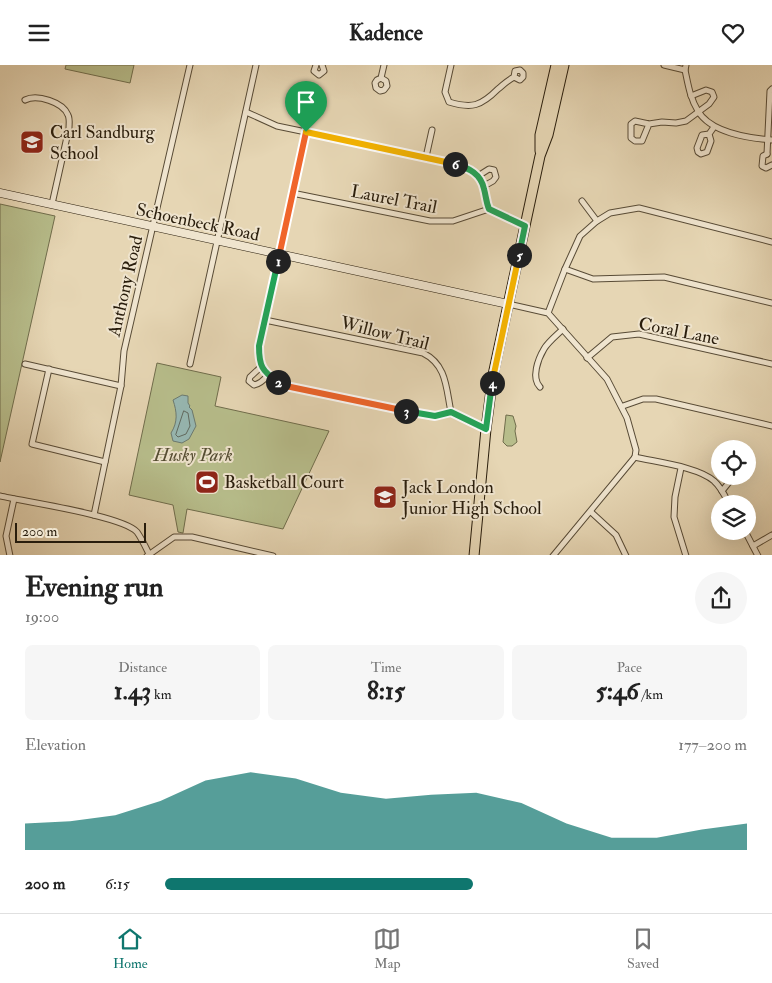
<!DOCTYPE html>
<html lang="en">
<head>
<meta charset="utf-8">
<style>
  body { margin:0; font-family:"IM FELL Double Pica",serif; background:#f6f6f6; color:#222; height:100vh; display:flex; flex-direction:column; font-size:19px; white-space:nowrap }
  * { box-sizing:border-box; margin:0 }
  p { font-size:16px; color:#767676 }
  .icon { flex:none; width:28px; height:28px; fill:none; stroke:currentColor; stroke-width:2; stroke-linecap:round; stroke-linejoin:round }
  .map { position:relative; height:490px; overflow:hidden }
  .drawer { display:flex; flex-direction:column; background:#fff; flex:1 }
  .drawer>* { flex:none }
  .tools { position:absolute; left:711px; top:375px; display:grid; gap:10px }
  .tools a { display:grid; place-items:center; width:45px; height:45px; border-radius:50%; background:#fff; box-shadow:0 5px 20px #0002; font-size:25px }
  .scale { position:absolute; left:15px; bottom:12px; width:131px; box-sizing:border-box; padding-left:5px; border:2px solid #291d0c; border-top:0; font-size:14px; line-height:18px; white-space:nowrap; color:#291d0c; -webkit-text-stroke:4px #efe4ce; paint-order:stroke }
  .pin { position:absolute; display:grid; place-items:center; width:42px; height:42px; color:#fff; margin:-51px -21px; border-radius:50% 50% 50% 0; rotate:-45deg; box-shadow:0 0 5px #0007 }
  .pin .icon { rotate:45deg }
  .km { position:absolute; width:25px; height:25px; margin:-12px; border-radius:50%; background:#222; color:#fff; font-size:14px; line-height:25px; text-align:center }
  .round { display:grid; place-items:center; flex:none; width:52px; height:52px; border-radius:26px; background:#f6f6f6 }
  .headline { display:flex; align-items:center; justify-content:space-between; height:85px; padding:0 25px }
  h1 { font-size:28px; font-weight:800; line-height:38px }
  .metrics { display:grid; grid-template-columns:repeat(3,1fr); gap:8px; height:85px; padding:5px 25px }
  .metrics div { display:grid; align-content:center; border-radius:8px; background:#f6f6f6; text-align:center }
  .metrics b { font-size:25px; font-weight:800 }
  .metrics small { font-size:14px; font-weight:400 }
  .metrics p { font-size:14px }
  .chart { height:140px; padding:10px 25px }
  .chart p { display:flex; justify-content:space-between }
  .chart svg { width:100%; height:90px; margin-top:5px; fill:#0f766e; opacity:.7 }
  ul { padding:0 25px; list-style:none; font-size:16px }
  li { display:grid; grid-template-columns:80px 60px 1fr; align-items:center; height:38px }
  li i { height:12px; border-radius:6px; background:#0f766e }
  header { display:flex; justify-content:space-between; align-items:center; height:65px; padding:0 25px; background:#fff; font-size:22px; font-weight:800 }
  .dock { display:flex; justify-content:space-around; align-items:center; height:70px; border-top:1px solid #e0e0e0; background:#fff; font-size:14px; color:#767676 }
  .dock a { display:grid; justify-items:center; gap:2px }
  .dock .selected { color:#0f766e }
  .map>svg:first-child { display:block }
</style>
</head>
<body>
<header><svg class="icon" aria-label="menu" viewBox="0 0 24 24"><path d="M4 6h16M4 12h16M4 18h16"/></svg>Kadence<svg class="icon" aria-label="heart" viewBox="0 0 24 24"><path d="M12 20l-8-8c-3-5 5-10 8-4 3-6 11-1 8 4z"/></svg></header>
<div class="map">
<svg width="772" height="491" viewBox="0 0 772 491">
  <rect width="100%" height="100%" fill="#e6d6b4"/>
  <filter id="stains"><feTurbulence type="fractalNoise" baseFrequency=".004" numOctaves="4"/><feColorMatrix values="0 0 0 0 .2 0 0 0 0 .09 0 0 0 0 .02 0 0 0 .5 -.17"/></filter>
  <radialGradient id="worn" r=".72"><stop offset=".6" stop-color="#630" stop-opacity="0"/><stop offset="1" stop-color="#630" stop-opacity=".3"/></radialGradient>
  <g fill="#b7bd8b" stroke="#706d4c">
    <path d="M66 0H134L130 18 65 4Z"/>
    <path d="M0 139 55 151 0 397Z"/>
    <path d="M157 298 221 312 215 341 329 366 283 464 187 444 183 468 178 467 173 440 129 430Z"/>
    <path d="M506 350 513 351 516 361 515 366 517 377 512 381H507L503 377Z"/>
  </g>
  <path fill="#97b8b3" stroke="#6b7a70" d="M182 330 188 331V338L190 341 189 342 192 345 196 361 189 374 182 378 173 376 171 368C178 357 177 347 173 335Z"/>
  <g fill="none" stroke-linecap="round" stroke-linejoin="round">
    <path stroke="#606a60" stroke-width="1" d="M184 346 188 348 190 361 186 369 178 372 176 370Z"/>
    <g stroke="#584b36" stroke-width="7">
      <g id="street">
        <path d="M316 0 314 6 319 10 324 6 322 0"/>
        <path d="M451 0 445 27 449 37C472 44 481 41 498 24 503 20 508 15 514 12L515 6 520 5 523 8V12L520 15 514 12"/>
        <path d="M664 0 685 5"/>
        <path d="M686 0 685 5C688 19 690 33 698 46 711 68 748 73 772 75"/>
        <path d="M381 13 386 16 387 21 384 25 380 26 376 23 375 18 377 15 381 13 384 0"/>
        <path d="M25 35C37 29 63 37 68 50 70 54 69 59 69 63L52 139"/>
        <path d="M246 47 277 61 426 92 471 105 477 110 484 121 489 144 525 161"/>
        <path d="M649 59 642 76H635L631 73V59L635 56 649 59 662 57 676 58 686 56 709 39 714 32 712 27 706 25 691 31"/>
        <path d="M306 67 259 281C259 303 264 307 281 319L413 348 435 351 451 347"/>
        <path d="M709 69 711 76 707 87 701 89 698 87 697 83 702 70 709 69 714 62"/>
        <path d="M767 89 770 26 772 24"/>
        <path d="M767 89 763 91 762 101 766 103 772 100"/>
        <path d="M426 92 432 65"/>
        <path d="M478 111 489 104 494 105 496 112 493 116 484 121"/>
        <path d="M292 128 430 156H453L489 144"/>
        <path d="M582 136 597 156"/>
        <path d="M565 204 593 214 664 212 772 238"/>
        <path d="M508 239 548 248 607 314 627 353 636 385 635 392"/>
        <path d="M548 248 565 204 580 171 597 156 610 148 639 143 772 177"/>
        <path d="M265 255 423 288C447 300 446 323 451 347L486 364"/>
        <path d="M587 293 612 272 639 269 772 299"/>
        <path d="M25 299 121 321"/>
        <path d="M190 299 256 0"/>
        <path d="M262 301 250 312 249 316 254 320C260 319 264 315 268 310"/>
        <path d="M49 304 32 379 105 397"/>
        <path d="M540 322C531 313 538 294 544 284 548 277 557 270 563 264"/>
        <path d="M623 341 643 334H656L772 361"/>
        <path d="M635 392C656 397 699 402 714 416 721 422 725 431 729 439"/>
        <path d="M681 403 675 432 674 452 686 491"/>
        <path d="M722 426 730 416V411"/>
        <path d="M0 431C26 437 123 451 137 467 142 474 146 483 150 491"/>
        <path d="M591 447 616 470 626 491"/>
        <path d="M94 450 121 321 124 286 190 0"/>
        <path d="M745 466 758 491"/>
        <path d="M753 481 772 470"/>
        <path d="M10 491 6 471 14 434"/>
        <path d="M147 491 174 472H192L273 491"/>
        <path d="M553 491 635 392"/>
      </g>
    </g>
    <g stroke="#291d0c" stroke-width="9">
      <path id="secondary" d="M0 128 508 239"/>
    </g>
    <g stroke="#291d0c" stroke-width="11">
      <g id="primary">
        <path d="M540 86V70L556 0"/>
        <path d="M474 491 486 364 493 310 540 91 548 70 564 0"/>
      </g>
    </g>
    <use href="#street" stroke="#efe4ce" stroke-width="5"/>
    <use href="#secondary" stroke="#efe4ce" stroke-width="8"/>
    <use href="#primary" stroke="#e6d6b4" stroke-width="9"/>
  </g>
  <g fill="none" stroke-linecap="round" stroke-linejoin="round">
    <g stroke="#fff" stroke-width="10">
      <path id="split-1" d="M278 196 306 67"/>
    </g>
    <g stroke="#fff" stroke-width="10">
      <path id="split-2" d="M278 317C262 306 259 301 259 281L278 196"/>
    </g>
    <g stroke="#fff" stroke-width="10">
      <path id="split-3" d="M278 317 281 320 406 346"/>
    </g>
    <g stroke="#fff" stroke-width="10">
      <path id="split-4" d="M406 346 435 351 451 347 486 364 492 318"/>
    </g>
    <g stroke="#fff" stroke-width="10">
      <path id="split-5" d="M492 318 519 190"/>
    </g>
    <g stroke="#fff" stroke-width="10">
      <path id="split-6" d="M455 99C469 103 481 109 484 124 486 131 486 137 489 144L525 161 519 190"/>
    </g>
    <g stroke="#fff" stroke-width="10">
      <path id="split-7" d="M306 67 455 99"/>
    </g>
    <use href="#split-1" stroke="#f0652b" stroke-width="6"/>
    <use href="#split-2" stroke="#22a559" stroke-width="6"/>
    <use href="#split-3" stroke="#f0652b" stroke-width="6"/>
    <use href="#split-4" stroke="#22a559" stroke-width="6"/>
    <use href="#split-5" stroke="#f5b400" stroke-width="6"/>
    <use href="#split-6" stroke="#22a559" stroke-width="6"/>
    <use href="#split-7" stroke="#f5b400" stroke-width="6"/>
  </g>
  <defs>
    <g id="school-square" transform="scale(1.25)"><rect x="-9" y="-9" width="18" height="18" rx="4" fill="#8f2418" stroke="#efe4ce"/><path d="M0-5L7-2L0 1L-7-2ZM-4 1L0 2.5L4 1V4Q0 6-4 4Z" fill="#fff"/></g>
    <g id="stadium-square" transform="scale(1.25)"><rect x="-9" y="-9" width="18" height="18" rx="4" fill="#8f2418" stroke="#efe4ce"/><path d="M0-5a6.5 5 0 1 0 0 10a6.5 5 0 1 0 0-10ZM-3.5-1.8h7v3.6h-7Z" fill="#fff"/></g>
  </defs>
  <g fill-rule="evenodd">
    <use href="#school-square" x="32" y="77"/>
    <use href="#stadium-square" x="207" y="417"/>
    <use href="#school-square" x="385" y="432"/>
  </g>
  <g text-anchor="middle" stroke-width="4" stroke-linejoin="round" paint-order="stroke">
    <g font-size="18" fill="#291d0c" stroke="#efe4ce" text-anchor="start">
      <text x="50" y="73">Carl Sandburg<tspan x="50" dy="21">School</tspan></text>
      <text x="224" y="423">Basketball Court</text>
      <text x="402" y="428">Jack London<tspan x="402" dy="21">Junior High School</tspan></text>
    </g>
    <g font-size="18" fill="#291d0c" stroke="#efe4ce">
      <text transform="translate(394 134) rotate(11)" y="6">Laurel Trail</text>
      <text transform="translate(198 157) rotate(12)" y="6">Schoenbeck Road</text>
      <text transform="translate(125 221) rotate(-77)" y="6">Anthony Road</text>
      <text transform="translate(679 266) rotate(11)" y="6">Coral Lane</text>
      <text transform="translate(385 268) rotate(14)" y="6">Willow Trail</text>
    </g>
    <g font-size="18" font-style="italic" fill="#544d32" stroke="#efe4ce">
      <text x="193" y="396">Husky Park</text>
    </g>
  </g>
  <rect width="100%" height="100%" filter="url(#stains)"/>
  <rect width="100%" height="100%" fill="url(#worn)"/>
</svg>
<div class="tools">
<a><svg class="icon" aria-label="locate" viewBox="0 0 24 24"><circle cx="12" cy="12" r="6"/><path d="M12 2v4M12 18v4M2 12h4M18 12h4"/></svg></a>
<a><svg class="icon" aria-label="layers" viewBox="0 0 24 24"><path d="M12 4l9 5-9 5-9-5zM3 14l9 5 9-5"/></svg></a>
</div>
<div class="scale">200 m</div>
<div class="pin" style="left:306px;top:67px;background:#1e9e55"><svg class="icon" aria-label="arrive" viewBox="0 0 24 24"><path d="M6 21V4h12l-3 4 3 4H6"/></svg></div>
<b class="km" style="left:278px;top:196px">1</b>
<b class="km" style="left:278px;top:317px">2</b>
<b class="km" style="left:406px;top:346px">3</b>
<b class="km" style="left:492px;top:318px">4</b>
<b class="km" style="left:519px;top:190px">5</b>
<b class="km" style="left:455px;top:99px">6</b>
</div>
<section class="drawer">
<div class="headline"><div><h1>Evening run</h1><p>19:00</p></div><a class="round"><svg class="icon" aria-label="share" viewBox="0 0 24 24"><path d="M12 15V3M7 8l5-5 5 5M5 13v7h14v-7"/></svg></a></div>
<div class="metrics">
<div><p>Distance</p><b>1.43<small> km</small></b></div>
<div><p>Time</p><b>8:15</b></div>
<div><p>Pace</p><b>5:46<small> /km</small></b></div>
</div>
<div class="chart"><p><span>Elevation</span>177–200 m</p>
<svg viewBox="0 0 160 44" preserveAspectRatio="none"><path d="M0 44V31L10 30L20 27L30 20L40 10L50 6L60 9L70 16L80 19L90 17L100 16L110 21L120 31L130 38L140 38L150 34L160 31V44z"/></svg>
</div>
<ul>
<li><b>200 m</b>6:15<i style="width:53%"></i></li>
</ul>
</section>
<nav class="dock">
<a class="selected"><svg class="icon" aria-label="home" viewBox="0 0 24 24"><path d="M3 11l9-7 9 7M6 9v11h12V9"/></svg>Home</a>
<a><svg class="icon" aria-label="map" viewBox="0 0 24 24"><path d="M3 6l6-2 6 2 6-2v14l-6 2-6-2-6 2zM9 4v14M15 6v14"/></svg>Map</a>
<a><svg class="icon" aria-label="saved" viewBox="0 0 24 24"><path d="M7 4h10v16l-5-4-5 4z"/></svg>Saved</a>
</nav>
</body>
</html>
